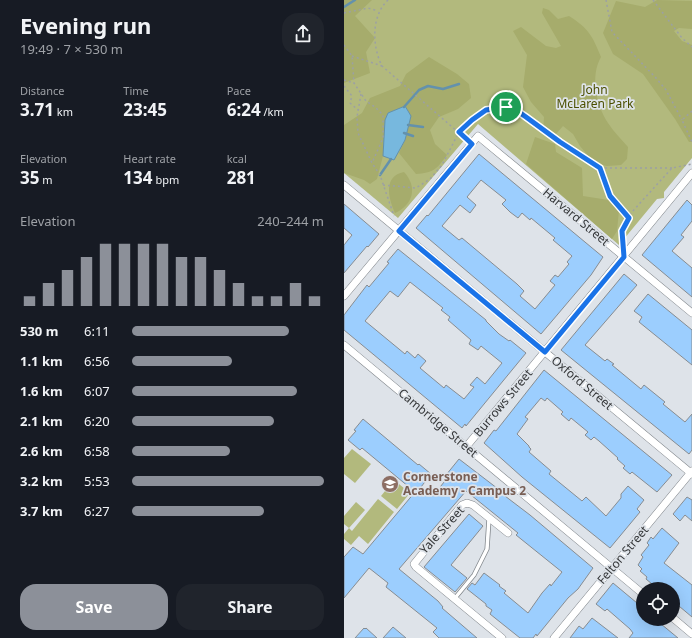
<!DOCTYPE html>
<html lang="en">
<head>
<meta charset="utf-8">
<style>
  body { margin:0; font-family:"Noto Sans",sans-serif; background:#20242c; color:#f1f3f6; height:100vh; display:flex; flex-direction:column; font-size:15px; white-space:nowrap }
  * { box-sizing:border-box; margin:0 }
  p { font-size:13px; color:#9ea1a6 }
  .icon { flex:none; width:22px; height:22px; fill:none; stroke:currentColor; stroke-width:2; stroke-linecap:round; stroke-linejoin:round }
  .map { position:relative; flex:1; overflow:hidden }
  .details { display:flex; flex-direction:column; background:#171b24; width:344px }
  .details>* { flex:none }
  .controls { position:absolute; left:292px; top:582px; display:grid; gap:8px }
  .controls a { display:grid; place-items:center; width:44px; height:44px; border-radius:50%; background:#171b24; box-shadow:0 4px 16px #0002; font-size:20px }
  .pin { position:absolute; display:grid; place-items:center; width:34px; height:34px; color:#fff; margin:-17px; border:2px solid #fff; border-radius:50%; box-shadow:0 1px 4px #0007 }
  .round { display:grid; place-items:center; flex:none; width:42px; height:42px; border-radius:16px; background:#20242c }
  .summary { display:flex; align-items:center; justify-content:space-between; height:68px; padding:0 20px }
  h1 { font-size:22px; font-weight:700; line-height:30px }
  .stats { display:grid; grid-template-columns:repeat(3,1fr); gap:6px; height:68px; padding:4px 20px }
  .stats div { display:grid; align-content:center }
  .stats b { font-size:17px; font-weight:700 }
  .stats small { font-size:11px; font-weight:400 }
  .stats p { font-size:11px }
  .chart { height:112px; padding:8px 20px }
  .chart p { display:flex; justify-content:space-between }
  .chart svg { width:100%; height:72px; margin-top:4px; stroke:#8c9099; stroke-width:6 }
  .cta { display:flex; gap:8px; margin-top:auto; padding:8px 20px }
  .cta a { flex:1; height:46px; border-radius:16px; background:#8c9099; color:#fff; font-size:16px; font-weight:700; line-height:46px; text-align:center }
  .cta a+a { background:#20242c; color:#f1f3f6 }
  ul { padding:0 20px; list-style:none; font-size:13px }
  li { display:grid; grid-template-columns:64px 48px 1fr; align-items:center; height:30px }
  li i { height:10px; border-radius:5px; background:#8c9099 }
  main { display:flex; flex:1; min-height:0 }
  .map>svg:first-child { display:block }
</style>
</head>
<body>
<main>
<section class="details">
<div class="summary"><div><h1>Evening run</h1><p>19:49 · 7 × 530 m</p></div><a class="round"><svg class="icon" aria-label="share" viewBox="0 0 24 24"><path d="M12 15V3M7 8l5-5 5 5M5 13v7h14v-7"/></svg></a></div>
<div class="stats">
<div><p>Distance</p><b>3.71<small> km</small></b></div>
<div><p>Time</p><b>23:45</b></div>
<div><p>Pace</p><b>6:24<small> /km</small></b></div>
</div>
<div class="stats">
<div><p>Elevation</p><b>35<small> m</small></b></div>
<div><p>Heart rate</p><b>134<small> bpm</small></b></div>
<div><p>kcal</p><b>281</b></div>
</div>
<div class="chart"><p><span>Elevation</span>240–244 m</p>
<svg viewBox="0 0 160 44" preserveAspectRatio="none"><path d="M5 44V38M15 44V30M25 44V22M35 44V14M45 44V6M55 44V6M65 44V6M75 44V6M85 44V14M95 44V14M105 44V22M115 44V30M125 44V38M135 44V38M145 44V30M155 44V38"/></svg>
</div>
<ul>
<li><b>530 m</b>6:11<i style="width:82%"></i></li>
<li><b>1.1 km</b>6:56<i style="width:52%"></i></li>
<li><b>1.6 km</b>6:07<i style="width:86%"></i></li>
<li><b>2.1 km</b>6:20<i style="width:74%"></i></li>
<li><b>2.6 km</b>6:58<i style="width:51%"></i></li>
<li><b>3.2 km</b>5:53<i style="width:100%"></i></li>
<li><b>3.7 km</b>6:27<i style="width:69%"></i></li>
</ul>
<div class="cta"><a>Save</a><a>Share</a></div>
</section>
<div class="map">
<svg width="348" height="638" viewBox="0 0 348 638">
  <rect width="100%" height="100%" fill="#dee3e9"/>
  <g fill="#b2b97d">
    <path d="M0 0H348V158L320 192V198L313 199 275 245 134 124 54 218 0 173Z"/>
    <path d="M8 449 27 464 11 483 0 474V458Z"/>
    <path d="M50 480 66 493 53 509 37 496Z"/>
    <path d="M34 499 50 512 24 544 15 536 7 545 0 539V534L5 528 0 524V516L12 502 21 510 5 528 8 531Z"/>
  </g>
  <g fill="#a6ac6c">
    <path d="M0 0H28L11 16 31 38 22 52 26 73 0 83Z"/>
    <path d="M313 0 348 1V29L335 28 330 31 338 41 348 45V142H345L331 119 299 74 269 54 259 33 272 1 301 7Z"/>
    <path d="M199 8 205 10 214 19 225 16C245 29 248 35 257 57 246 76 252 105 264 123 269 131 277 139 284 147L283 159 277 165 263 166 250 163 236 146 229 134 219 126 212 134 199 133 200 117 187 102 179 87 183 55 169 31 177 27 202 46 212 48 217 46 198 13Z"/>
    <path d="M85 57 113 74 125 84 127 98 114 109 95 117 86 130 91 144 103 155C93 169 89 173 72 174L55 153 61 140 67 116 61 106 44 113 41 120 39 156 33 179 26 184 20 180 0 173V125L18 113 26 98 56 86 62 74Z"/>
    <path d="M191 137 211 144 212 152 238 168 239 196 271 201 275 210 273 231 268 239 182 164Z"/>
    <path d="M60 172C74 187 69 205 51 213 44 198 39 176 60 172Z"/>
  </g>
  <path fill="#77b8de" stroke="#6391ac" d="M61 106 67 116 61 140 50 160 39 156 41 120 44 113Z"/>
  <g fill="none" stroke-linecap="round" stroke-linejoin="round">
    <g stroke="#6391ac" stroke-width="2.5">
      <path d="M0 7 11 0"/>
      <path d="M60 107 75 90 84 86 99 89 115 84"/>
      <path d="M64 125 79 127"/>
      <path d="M60 133 69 136"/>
      <path d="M36 175 47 159"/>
    </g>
  </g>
  <g fill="#9ccefe" stroke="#878c91" fill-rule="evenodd">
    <path d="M135 154 259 257 247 275 197 334 72 228 83 215 84 216ZM137 180 162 200 158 204 166 212 174 218 178 213 186 220 187 218 211 238 209 240 228 256 223 262 225 264 214 277 211 275 206 281 211 285 191 309 176 296 180 291 173 284 118 238 115 240 98 226 116 205 126 213 132 205 123 197Z"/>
    <path d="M343 200 348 205V221L337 235 340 237 328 251 348 268V297L298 255Z"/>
    <path d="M0 204 35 234 24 247 23 246 0 273V245L8 235 0 228Z"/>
    <path d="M54 249 142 320V321L155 334 165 341 166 340 182 353 122 426 121 424 118 428 0 330V315L23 285 25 287 45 263 43 262ZM66 282 99 308 97 310 106 317 104 320 127 340 125 344 134 350 137 346 158 363 141 384 133 377 126 385 130 387 120 399 102 385 100 388 76 368 82 361 74 354 71 358 63 351 61 354 21 321 46 291 54 297Z"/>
    <path d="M280 274 293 285 241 345 261 361 263 359 270 364 268 365 297 389 300 385 321 402 319 404 341 422 348 414V450L345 454 217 350Z"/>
    <path d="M304 294 348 330V365L295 322 298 317 290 311Z"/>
    <path d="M200 370 328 475 313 492 288 472 286 474 279 468 281 466 273 459 274 458 255 441 250 437 247 440 241 435 244 432 227 418 225 421 217 414 219 412 203 398 201 401 197 398 181 417 184 419 173 434 185 446V447L187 449 185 452 207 471 205 474 238 501 242 497 262 516 277 498V494L284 486 300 500 293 509 296 512 266 548 178 477 140 443 150 430 152 431Z"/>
    <path d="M19 419 74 465 75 464 87 474 77 487 89 496 104 477 102 475 115 459 162 495 161 496 186 515 249 568 234 589 224 598 193 636 192 634 189 638H176L146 614 148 610 142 606V604L123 589 128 583 131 585 140 573 156 585 155 586 162 591 160 593 184 613 198 593 206 584 207 586 218 572 172 535 174 533 122 491 55 569 94 601 99 607 98 608 133 638H95L89 632 93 628 42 587 44 583 25 568 0 598V557L9 547 19 554 71 492 18 448 16 450 4 440 12 431 10 430Z"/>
    <path d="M343 497 348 500V521L341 515 336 521 329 514Z"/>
    <path d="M125 514 139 526 107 565 123 578 111 592 80 567Z"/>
    <path d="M318 528 335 543 320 563 348 585V617L329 601V589H314L302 579 303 577 296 571 298 569 294 565 299 557 297 555 305 545 303 543 307 537 309 539Z"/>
    <path d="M269 583 299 608V619H311L334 638H285L289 633 286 629 263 609 261 611 252 604Z"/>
    <path d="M248 618 274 638H226L235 626 239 629Z"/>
    <path d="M49 627 62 638H39Z"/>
    <path d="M20 628 21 629 22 628 33 638H11Z"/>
  </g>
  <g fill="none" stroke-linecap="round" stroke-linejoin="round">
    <g stroke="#81868b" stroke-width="5">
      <path id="lane" d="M111 598 130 575 143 549 145 519"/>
    </g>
    <g stroke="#81868b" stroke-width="8">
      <g id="street">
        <path d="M0 185 348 474"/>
        <path d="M0 296 134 136 348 313"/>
        <path d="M0 345 299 594"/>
        <path d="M122 447 348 173"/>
        <path d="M329 618 348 634"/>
        <path d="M158 638 72 567 70 564 118 505 123 503 129 505 164 533"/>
        <path d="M210 638 348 471"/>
      </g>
    </g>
    <g stroke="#9ca0a4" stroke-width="1.5" stroke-dasharray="2 3" stroke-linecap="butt">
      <path d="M44 0C27 16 28 46 38 66L122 139"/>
      <path d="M262 0 268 32 312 78 322 90 338 120"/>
      <path d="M309 0 338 38 348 47"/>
      <path d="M0 13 24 8 34 11"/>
      <path d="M0 45 8 56 10 83 22 101 31 107 39 115V138L28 163"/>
      <path d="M8 56 38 66"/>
      <path d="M0 80 10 83"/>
      <path d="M0 86 8 96 6 103 14 110"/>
      <path d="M17 94 13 117 14 133 28 163 36 175 50 216"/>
      <path d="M348 111 338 120 348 142"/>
      <path d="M256 168H328"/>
      <path d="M39 185 72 188 86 179 98 165 115 132 127 120 142 110 162 107 172 110 182 117 216 142 256 168 266 196 285 218"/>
      <path d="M279 243 278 231 287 213 328 168 348 164"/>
    </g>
    <use href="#lane" stroke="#fff" stroke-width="3.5"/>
    <use href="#street" stroke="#fff" stroke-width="7"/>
  </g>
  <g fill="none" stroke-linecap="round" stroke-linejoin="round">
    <g stroke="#fff" stroke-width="8">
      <path id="route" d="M162 107 172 110 182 117 216 142 256 168 266 196 285 218 278 231 280 257 201 352 55 231 128 144 115 132 128 120 142 110Z"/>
    </g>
    <use href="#route" stroke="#1a73e8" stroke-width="5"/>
  </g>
  <defs>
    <g id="school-disc" transform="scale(0.9)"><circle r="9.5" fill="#8d6e63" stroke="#dee3e9"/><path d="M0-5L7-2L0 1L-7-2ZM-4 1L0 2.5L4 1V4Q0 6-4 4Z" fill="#fff"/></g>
  </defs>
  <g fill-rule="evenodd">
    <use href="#school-disc" x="46" y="484"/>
  </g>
  <g text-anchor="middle" stroke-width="3.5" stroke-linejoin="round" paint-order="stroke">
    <g font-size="12" fill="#4b4f00" stroke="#dee3e9">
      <text x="251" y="94">John<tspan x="251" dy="14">McLaren Park</tspan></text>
    </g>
    <g font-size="12" fill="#353739" stroke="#dee3e9">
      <text transform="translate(232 217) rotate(40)" y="4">Harvard Street</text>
      <text transform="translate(238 383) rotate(40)" y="4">Oxford Street</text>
      <text transform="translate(159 403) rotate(-50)" y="4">Burrows Street</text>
      <text transform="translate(94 423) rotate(40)" y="4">Cambridge Street</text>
      <text transform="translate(98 530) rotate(-48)" y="4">Yale Street</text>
      <text transform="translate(279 555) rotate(-50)" y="4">Felton Street</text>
    </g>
    <g font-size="12" font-weight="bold" fill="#785e54" stroke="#dee3e9" text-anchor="start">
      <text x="59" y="481">Cornerstone<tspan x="59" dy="14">Academy - Campus 2</tspan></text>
    </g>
  </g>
</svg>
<div class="controls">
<a><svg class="icon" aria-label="locate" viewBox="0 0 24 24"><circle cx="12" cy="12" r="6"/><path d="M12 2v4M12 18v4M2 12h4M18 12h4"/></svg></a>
</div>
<div class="pin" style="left:162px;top:107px;background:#1e9e55"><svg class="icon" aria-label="arrive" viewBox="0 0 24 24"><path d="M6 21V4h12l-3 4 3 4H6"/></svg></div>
</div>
</main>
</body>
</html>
